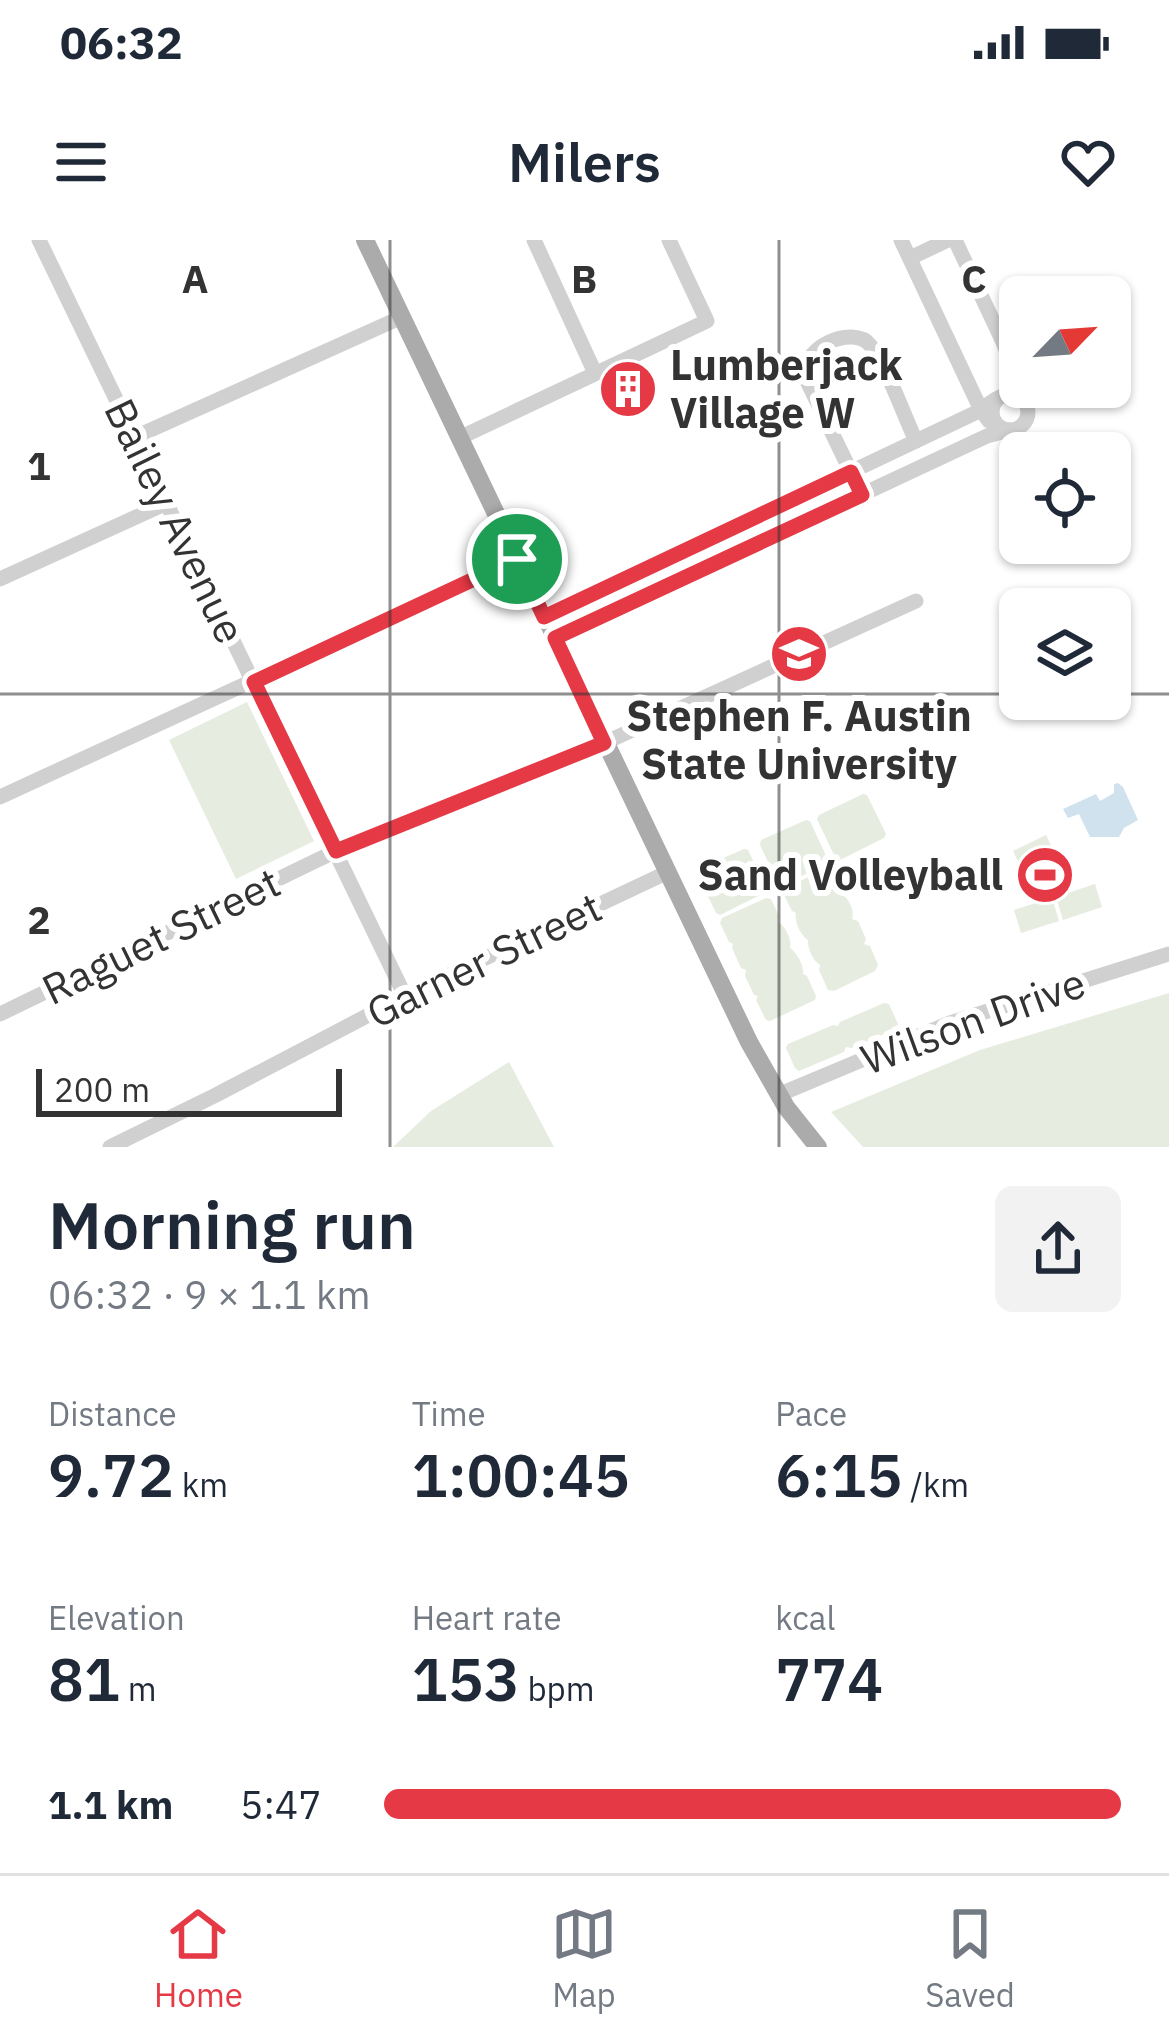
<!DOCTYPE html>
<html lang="en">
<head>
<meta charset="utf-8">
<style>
  body { margin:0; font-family:"IBM Plex Sans",sans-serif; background:#f2f2f3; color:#1f2937; height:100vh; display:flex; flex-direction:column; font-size:45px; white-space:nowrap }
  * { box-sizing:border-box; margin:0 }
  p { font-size:39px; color:#747a83 }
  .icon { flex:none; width:66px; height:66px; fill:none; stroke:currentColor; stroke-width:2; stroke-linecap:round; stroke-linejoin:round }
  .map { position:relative; height:907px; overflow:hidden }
  .drawer { display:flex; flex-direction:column; background:#fff; flex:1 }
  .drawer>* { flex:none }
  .needle { width:78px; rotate:65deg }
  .tools { position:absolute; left:999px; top:36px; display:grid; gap:24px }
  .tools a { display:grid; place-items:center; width:132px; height:132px; border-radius:18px; background:#fff; box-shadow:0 3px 9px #0004; font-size:60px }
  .scale { position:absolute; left:36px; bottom:30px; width:306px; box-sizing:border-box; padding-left:12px; border:6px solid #333; border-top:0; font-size:33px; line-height:42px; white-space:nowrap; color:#333; -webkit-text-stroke:9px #fff; paint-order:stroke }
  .pin { position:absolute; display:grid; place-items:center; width:102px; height:102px; color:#fff; margin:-51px; border:6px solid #fff; border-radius:50%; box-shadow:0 3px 12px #0007 }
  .round { display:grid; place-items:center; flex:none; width:126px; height:126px; border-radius:18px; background:#f2f2f3 }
  .head { display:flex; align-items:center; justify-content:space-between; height:204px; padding:0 48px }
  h1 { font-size:66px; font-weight:600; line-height:90px }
  .stats { display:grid; grid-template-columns:repeat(3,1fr); gap:18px; height:204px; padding:12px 48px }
  .stats div { display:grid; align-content:center }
  .stats b { font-size:60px; font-weight:600 }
  .stats small { font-size:33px; font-weight:400 }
  .stats p { font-size:33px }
  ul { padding:0 48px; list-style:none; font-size:39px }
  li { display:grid; grid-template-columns:192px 144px 1fr; align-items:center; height:90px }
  li i { height:30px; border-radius:15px; background:#e63946 }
  .status { display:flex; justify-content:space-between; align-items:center; height:84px; padding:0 60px; background:#fff; direction:ltr }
  .status svg { height:33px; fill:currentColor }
  header { display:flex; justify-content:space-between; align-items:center; height:156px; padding:0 48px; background:#fff; font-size:54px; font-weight:600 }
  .tab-bar { display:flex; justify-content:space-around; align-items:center; height:168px; border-top:3px solid #e0e1e3; background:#fff; font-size:33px; color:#747a83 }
  .tab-bar a { display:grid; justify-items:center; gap:6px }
  .tab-bar .current { color:#e63946 }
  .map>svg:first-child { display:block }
</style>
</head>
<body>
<div class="status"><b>06:32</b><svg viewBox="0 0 49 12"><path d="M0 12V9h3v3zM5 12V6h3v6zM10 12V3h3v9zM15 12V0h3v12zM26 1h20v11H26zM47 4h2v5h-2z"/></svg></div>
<header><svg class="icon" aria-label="menu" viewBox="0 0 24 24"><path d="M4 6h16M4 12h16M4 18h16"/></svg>Milers<svg class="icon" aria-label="heart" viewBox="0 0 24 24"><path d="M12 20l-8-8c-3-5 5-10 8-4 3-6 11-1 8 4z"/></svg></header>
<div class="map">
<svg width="1169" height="907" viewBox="0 0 1169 907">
  <rect width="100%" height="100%" fill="#fff"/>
  <g fill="#e6ecdf">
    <path d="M247 462 314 601 236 639 169 500Z"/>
    <path d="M863 554 867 555 886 594 884 598 840 620 835 617 817 579 819 575Z"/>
    <path d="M806 580 810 581 828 620 827 624 782 645 778 643 760 605 761 600Z"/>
    <path d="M1046 595 1066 637 1033 653 1013 611Z"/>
    <path d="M744 609 748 610 766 648 764 653 720 675 716 673 697 634 698 629Z"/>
    <path d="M828 628 833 630 840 644 839 652C848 657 855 669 852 679L858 681 866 699 864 704 870 706 878 725 875 731 834 751 828 750 819 730 820 725C813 721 807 707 808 700 801 696 794 681 796 673L792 671 783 653 785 648Z"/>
    <path d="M1095 644 1102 667 1063 680 1056 657Z"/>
    <path d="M766 658 771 659 779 676 778 682C786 687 792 699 790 708 797 713 804 725 803 734L807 736 816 756 815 760 770 781 766 780 756 760 758 756 754 755 745 736 746 730 741 728 732 708 733 704 729 702 720 683 722 678Z"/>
    <path d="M1052 658 1059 681 1021 693 1014 670Z"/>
    <path d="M1169 753V907H863L831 872 980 810Z"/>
    <path d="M884 763 889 764 898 784 896 789 852 808 846 807 844 812 799 831 795 828 786 808 788 804 833 785 838 786 840 782Z"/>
    <path d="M509 822 554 907H393L431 871Z"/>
  </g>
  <path fill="#cfe2ee" d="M1118 543 1123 547 1138 580 1124 588 1119 597H1090L1079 574 1068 578 1063 569 1096 554 1100 561 1114 553V544Z"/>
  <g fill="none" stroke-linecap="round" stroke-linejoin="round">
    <g stroke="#d0d0d0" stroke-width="15">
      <path d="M39 0 405 756"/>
      <path d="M534 0 595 133"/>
      <path d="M901 0 981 170 989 181 998 187"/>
      <path d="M955 0 1003 102 1026 163"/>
      <path d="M910 18 948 0"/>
      <circle cx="1010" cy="172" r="18"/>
      <path d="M135 197 402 77"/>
      <path d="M459 198 707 81 669 0"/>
      <path d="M862 255 807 141C796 107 854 84 870 105 886 124 904 176 916 201"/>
      <path d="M0 339 167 263"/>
      <path d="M545 377 975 173 996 159"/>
      <path d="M555 398 987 196 1010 190"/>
      <path d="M0 557 517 319"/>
      <path d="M0 774 336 611 604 503 916 361"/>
      <path d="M778 855 950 783 1169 714"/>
      <path d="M110 907 216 855 405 756 666 633"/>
    </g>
    <path stroke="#ababab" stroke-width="18" d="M365 0 749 802 786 867 818 907"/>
  </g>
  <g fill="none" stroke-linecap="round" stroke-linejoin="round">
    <g stroke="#fff" stroke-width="24">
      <path id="route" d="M851 232 862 255 555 398 604 503 336 611 254 442 517 319 544 377Z"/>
    </g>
    <use href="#route" stroke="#e63946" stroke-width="15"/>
  </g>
  <path fill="none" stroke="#333" stroke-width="3" stroke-opacity="0.55" d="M390 0V907M779 0V907M0 454H1020M1110 454H1169"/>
  <defs>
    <g id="building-disc" transform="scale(3)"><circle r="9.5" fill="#e63946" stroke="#fff"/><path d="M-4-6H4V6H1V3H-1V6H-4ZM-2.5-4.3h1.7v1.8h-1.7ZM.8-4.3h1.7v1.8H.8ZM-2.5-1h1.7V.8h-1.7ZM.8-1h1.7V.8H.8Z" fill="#fff"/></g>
    <g id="university-disc" transform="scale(3)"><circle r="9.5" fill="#e63946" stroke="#fff"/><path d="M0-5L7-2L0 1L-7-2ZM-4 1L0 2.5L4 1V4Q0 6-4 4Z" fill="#fff"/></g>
    <g id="stadium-disc" transform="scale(3)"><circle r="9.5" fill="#e63946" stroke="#fff"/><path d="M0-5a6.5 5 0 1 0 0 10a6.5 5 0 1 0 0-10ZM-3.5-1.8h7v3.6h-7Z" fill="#fff"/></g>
  </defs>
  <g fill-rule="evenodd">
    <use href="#building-disc" x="628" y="149"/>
    <use href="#university-disc" x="799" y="414"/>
    <use href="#stadium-disc" x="1045" y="635"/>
  </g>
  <g text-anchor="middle" stroke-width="12" stroke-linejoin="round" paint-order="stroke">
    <g font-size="42" font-weight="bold" fill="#333" stroke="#fff" text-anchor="start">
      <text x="670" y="140">Lumberjack<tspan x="670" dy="48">Village W</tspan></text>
      <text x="799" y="491" text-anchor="middle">Stephen F. Austin<tspan x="799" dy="48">State University</tspan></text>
      <text x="1003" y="650" text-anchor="end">Sand Volleyball</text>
    </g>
    <g font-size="42" fill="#333" stroke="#fff">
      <text transform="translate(175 281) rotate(64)" y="15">Bailey Avenue</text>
      <text transform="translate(161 696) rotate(-26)" y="15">Raguet Street</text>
      <text transform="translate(484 720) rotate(-26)" y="15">Garner Street</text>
      <text transform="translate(973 781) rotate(-20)" y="15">Wilson Drive</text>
    </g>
  </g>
  <g font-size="39" text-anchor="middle" font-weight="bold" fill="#333" stroke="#fff" stroke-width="12" stroke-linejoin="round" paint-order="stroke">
    <text x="195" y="53">A</text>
    <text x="584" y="53">B</text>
    <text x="974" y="53">C</text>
    <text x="39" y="240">1</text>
    <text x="39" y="694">2</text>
  </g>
</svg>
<div class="tools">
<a><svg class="needle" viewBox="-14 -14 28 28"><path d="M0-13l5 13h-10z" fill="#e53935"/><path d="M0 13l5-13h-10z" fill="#747a83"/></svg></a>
<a><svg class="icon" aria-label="locate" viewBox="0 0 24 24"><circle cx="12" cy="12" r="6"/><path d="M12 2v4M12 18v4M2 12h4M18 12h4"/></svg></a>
<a><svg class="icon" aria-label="layers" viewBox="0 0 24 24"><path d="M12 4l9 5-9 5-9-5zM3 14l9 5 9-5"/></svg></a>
</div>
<div class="scale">200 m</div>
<div class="pin" style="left:517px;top:319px;background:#1e9e55"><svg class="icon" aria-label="arrive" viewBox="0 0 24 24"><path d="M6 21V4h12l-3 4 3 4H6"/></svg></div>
</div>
<section class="drawer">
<div class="head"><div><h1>Morning run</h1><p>06:32 · 9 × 1.1 km</p></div><a class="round"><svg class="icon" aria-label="share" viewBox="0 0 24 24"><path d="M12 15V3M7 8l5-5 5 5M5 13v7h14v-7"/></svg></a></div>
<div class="stats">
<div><p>Distance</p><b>9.72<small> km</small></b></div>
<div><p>Time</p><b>1:00:45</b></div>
<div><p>Pace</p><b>6:15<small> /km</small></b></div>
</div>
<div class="stats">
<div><p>Elevation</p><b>81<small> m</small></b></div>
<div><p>Heart rate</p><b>153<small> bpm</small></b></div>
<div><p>kcal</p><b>774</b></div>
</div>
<ul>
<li><b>1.1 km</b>5:47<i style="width:100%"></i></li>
</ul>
</section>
<nav class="tab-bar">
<a class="current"><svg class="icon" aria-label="home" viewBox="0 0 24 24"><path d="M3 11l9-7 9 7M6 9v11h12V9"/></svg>Home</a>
<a><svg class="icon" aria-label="map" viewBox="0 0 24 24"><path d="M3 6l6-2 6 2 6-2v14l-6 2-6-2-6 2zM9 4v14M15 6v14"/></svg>Map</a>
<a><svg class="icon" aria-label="saved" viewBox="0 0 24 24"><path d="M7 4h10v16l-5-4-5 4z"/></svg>Saved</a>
</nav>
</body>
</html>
